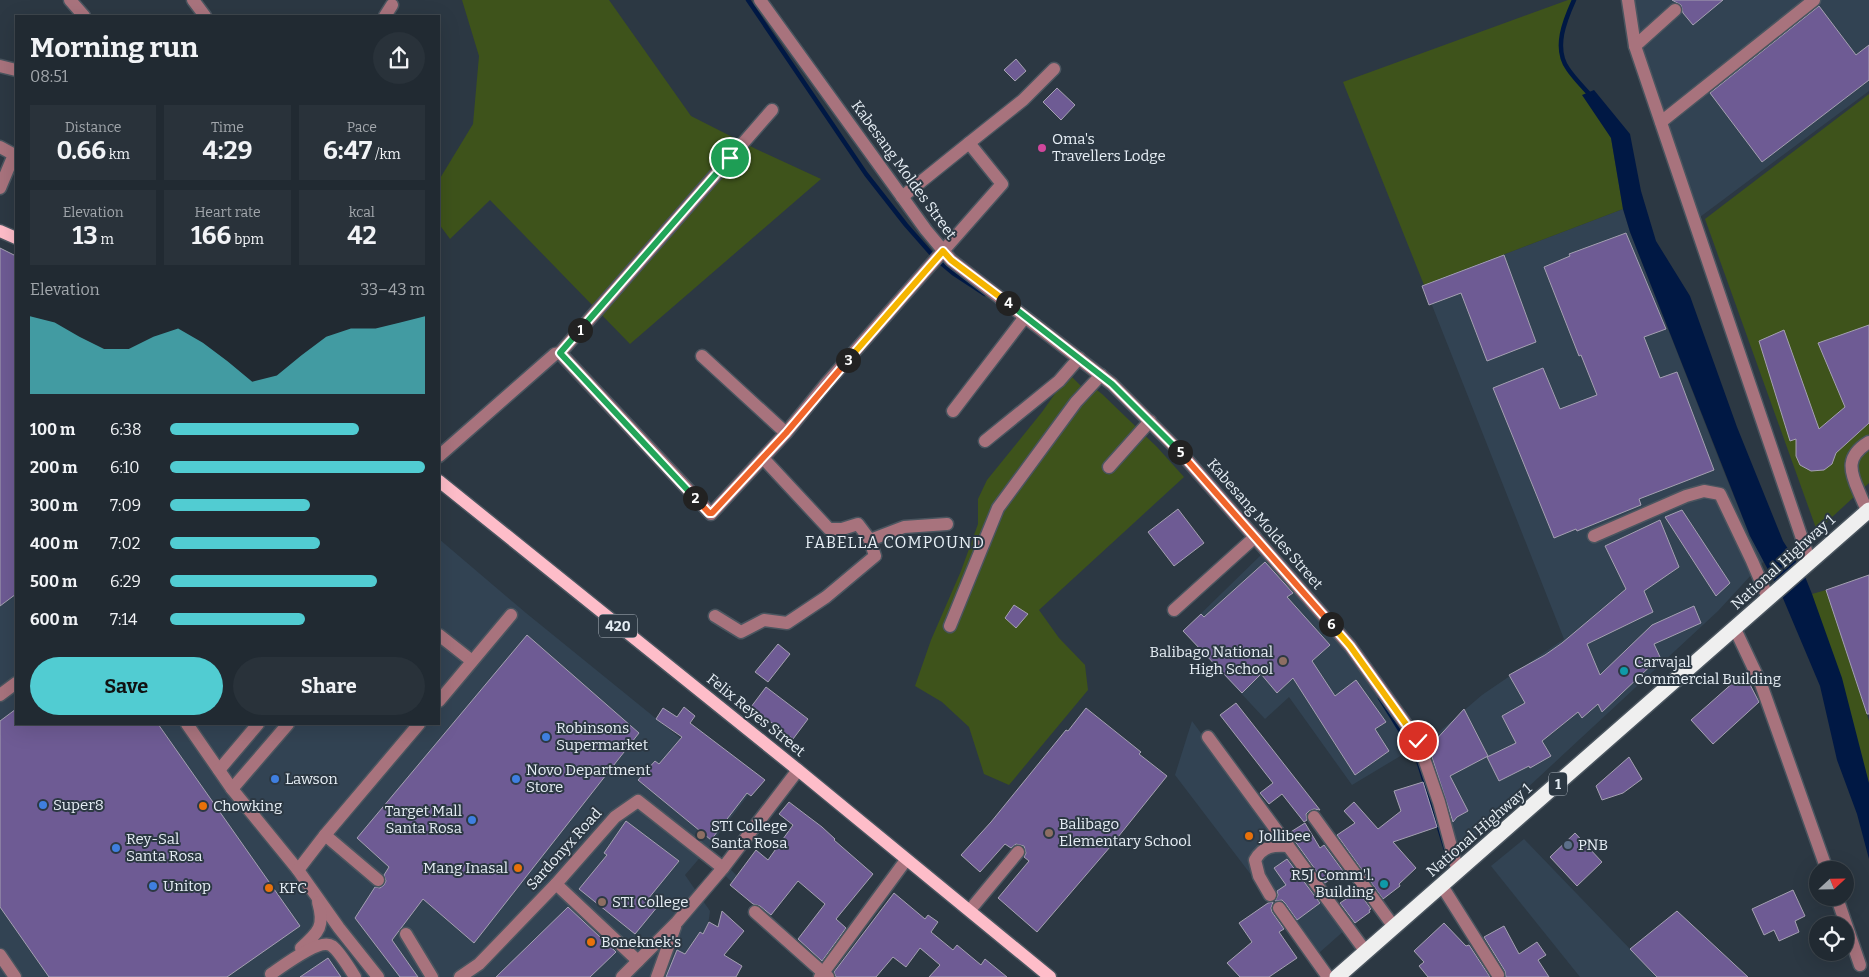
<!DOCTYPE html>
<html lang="en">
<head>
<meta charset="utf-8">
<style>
  body { margin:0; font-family:Bitter,serif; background:#29323a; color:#f1f3f6; height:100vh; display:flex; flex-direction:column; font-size:19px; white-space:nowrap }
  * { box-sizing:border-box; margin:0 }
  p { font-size:16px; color:#a2a7ac }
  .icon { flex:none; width:28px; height:28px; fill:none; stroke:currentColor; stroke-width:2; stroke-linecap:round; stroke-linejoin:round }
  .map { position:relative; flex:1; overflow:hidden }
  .sheet { position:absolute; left:15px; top:15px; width:425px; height:710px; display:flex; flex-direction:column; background:#212a32; border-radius:0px; box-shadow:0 5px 20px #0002,0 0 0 1px #3e464d }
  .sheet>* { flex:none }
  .needle { width:32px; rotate:68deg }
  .controls { position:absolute; left:1809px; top:861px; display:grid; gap:10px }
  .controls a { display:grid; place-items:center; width:45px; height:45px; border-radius:50%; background:#212a32; box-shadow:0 5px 20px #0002,0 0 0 1px #3e464d; font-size:25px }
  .pin { position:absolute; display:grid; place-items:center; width:42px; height:42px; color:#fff; margin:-21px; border:2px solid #fff; border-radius:50%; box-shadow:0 1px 5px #0007 }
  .km { position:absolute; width:25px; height:25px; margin:-12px; border-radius:50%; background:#222; color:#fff; font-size:14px; line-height:25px; text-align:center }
  .round { display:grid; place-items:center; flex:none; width:52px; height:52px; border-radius:26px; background:#29323a }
  .head { display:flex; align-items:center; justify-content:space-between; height:85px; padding:0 15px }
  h1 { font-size:28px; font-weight:700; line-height:38px }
  .figures { display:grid; grid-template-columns:repeat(3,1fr); gap:8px; height:85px; padding:5px 15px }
  .figures div { display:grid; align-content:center; border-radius:0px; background:#29323a; text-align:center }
  .figures b { font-size:25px; font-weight:700 }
  .figures small { font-size:14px; font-weight:400 }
  .figures p { font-size:14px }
  .chart { height:140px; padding:10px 15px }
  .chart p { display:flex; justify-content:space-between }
  .chart svg { width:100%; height:90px; margin-top:5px; fill:#51ccd2; opacity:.7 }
  .primary-button { display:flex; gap:10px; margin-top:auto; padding:10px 15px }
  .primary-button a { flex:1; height:58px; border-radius:30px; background:#51ccd2; color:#111; font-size:20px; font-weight:700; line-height:58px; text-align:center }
  .primary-button a+a { background:#29323a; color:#f1f3f6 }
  ul { padding:0 15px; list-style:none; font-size:16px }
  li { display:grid; grid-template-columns:80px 60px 1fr; align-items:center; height:38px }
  li i { height:12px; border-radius:6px; background:#51ccd2 }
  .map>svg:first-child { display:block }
</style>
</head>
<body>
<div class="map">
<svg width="1869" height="977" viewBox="0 0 1869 977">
  <rect width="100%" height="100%" fill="#2c3843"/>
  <g fill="#324353">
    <path d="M1630 0H1869V91L1700 217 1635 46Z"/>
    <path d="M1623 209 1630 232 1722 467 1750 536 1764 561 1718 611 1457 853 1422 749 1426 743 1482 695 1564 639 1424 285Z"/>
    <path d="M0 248 16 256V724H439V539L526 613 749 794 709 847 737 876 796 884 769 918 703 854 685 875 710 911 701 977H0Z"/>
    <path d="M1262 554 1332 632 1375 690 1412 749 1352 785 1289 697 1265 719 1183 631Z"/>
    <path d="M1192 721 1346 929 1311 960 1268 897 1175 775Z"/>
    <path d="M1524 839 1657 977H1580L1491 866Z"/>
  </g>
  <g fill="#3e531b">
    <path d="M462 0H609L691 116 756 149 821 179 630 344 490 200 450 239 439 224V180L473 124 479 56Z"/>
    <path d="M1568 0H1574L1565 19 1560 45 1566 67 1588 92 1611 138 1623 209 1424 285 1343 82Z"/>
    <path d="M1869 94V483L1817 531 1705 219Z"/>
    <path d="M1069 374 1084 389 1093 387 1102 394 1157 447 1184 477 1039 610 1059 638 1085 665 1088 690 1009 785 984 774 969 727 942 702 915 686 931 640 961 571 978 524V499L987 480 1042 412Z"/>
    <path d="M1826 590 1869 721V783L1812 594Z"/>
  </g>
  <path fill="#001844" d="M1594 90 1630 134 1641 191 1656 241 1690 296 1737 427 1783 541 1804 574 1812 594 1842 678 1869 783V859L1857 814 1837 760 1820 686 1782 596 1750 536 1630 232 1623 209 1611 138 1582 95Z"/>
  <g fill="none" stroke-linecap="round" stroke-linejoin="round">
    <g stroke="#001844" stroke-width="4.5">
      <path d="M748 0 866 174 906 225 935 258 953 273 985 294"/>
      <path d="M1574 0C1565 20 1553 48 1568 69 1574 78 1583 87 1591 96"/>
      <path d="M1380 698 1417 757 1447 853"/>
    </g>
  </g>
  <g fill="#6e5b94" stroke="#a5a1b2">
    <path d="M1672 0H1723L1693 25 1683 13 1681 5Z"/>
    <path d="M1819 6 1856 55 1869 45V80L1762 162 1710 93Z"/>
    <path d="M1016 59 1026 71 1015 81 1004 70Z"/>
    <path d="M1057 88 1075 105 1061 120 1043 102Z"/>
    <path d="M1626 233 1666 329 1644 337 1660 378 1677 372 1714 470 1639 499 1641 505 1577 531 1576 529 1554 538 1493 388 1543 368 1560 409 1597 395 1581 355 1579 356 1544 267 1570 256 1569 254Z"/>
    <path d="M0 248 16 256V594L0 606Z"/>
    <path d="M1504 255 1536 342 1487 361 1461 293 1429 305 1422 286Z"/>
    <path d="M1869 325V423L1836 453 1832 464 1824 470 1811 471 1800 465 1796 456V439L1790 441 1759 341 1784 330 1819 429 1845 407 1818 343Z"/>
    <path d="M1178 509 1204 543 1174 566 1148 532Z"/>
    <path d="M1682 510 1730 583 1716 596 1665 517Z"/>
    <path d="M1660 520 1679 567 1644 591 1653 612 1587 644 1600 675 1652 625 1694 606 1701 623 1654 644 1660 657 1602 712 1598 704 1582 718 1578 712 1542 741 1551 756 1530 768 1529 766 1499 781 1487 757 1516 743 1502 716 1525 703 1509 675 1545 655 1562 643 1626 589 1605 546Z"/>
    <path d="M1265 562 1293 593 1287 597 1330 645 1312 661 1335 696 1356 680 1386 722 1375 729 1389 751 1355 775 1293 678 1277 693 1261 674 1242 693 1183 631 1201 614 1204 617Z"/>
    <path d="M1869 575V714H1867L1826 590Z"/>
    <path d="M1014 605 1028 614 1016 628 1005 618Z"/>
    <path d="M527 635 639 733 474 943 423 899 392 940 418 977H400L355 918 375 887 380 888 384 885 386 881 384 875 389 867 357 838Z"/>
    <path d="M778 644 790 654 768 682 755 672Z"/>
    <path d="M1744 673 1759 702 1713 744 1691 720Z"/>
    <path d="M766 687 808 719 793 739 751 707Z"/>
    <path d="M1236 703 1320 810 1314 809 1309 811 1306 814 1307 820 1304 822 1282 794 1269 804 1260 793 1273 783 1220 715Z"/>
    <path d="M684 707 695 716 690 723 765 780 751 796 747 793 711 840 638 780 655 761 659 764 682 737 656 719 663 708 677 717Z"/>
    <path d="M1086 708 1141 752 1139 754 1167 776 1110 847 1037 932 998 898 1029 861 1024 857 1026 853 1024 846 1016 844 1011 848 1005 844 980 872 961 855 991 822 1066 730 1068 731Z"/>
    <path d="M16 709V724H158L300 926 227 977H49L0 907V721Z"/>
    <path d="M1464 709 1488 756 1450 776 1468 811 1457 817 1453 822 1428 745 1433 743Z"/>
    <path d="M1629 757 1642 779 1623 793 1602 800 1596 786Z"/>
    <path d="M1423 782 1437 827 1393 842 1416 868 1399 884 1400 886 1383 899 1337 835 1355 823 1344 811 1354 802 1378 829 1401 811 1394 791Z"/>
    <path d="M789 802 822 827 835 839 834 840 873 874 836 919 846 928 822 961 798 939 825 904 798 881 771 915 760 906 753 904 730 885 756 850 768 860 793 825 779 814Z"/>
    <path d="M626 821 679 861 648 899 658 906 635 934 579 889 607 855 604 853Z"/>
    <path d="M1305 823 1320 848 1324 845 1343 871 1325 883 1289 833Z"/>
    <path d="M1575 833 1602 862 1577 886 1550 857Z"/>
    <path d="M1287 859 1320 903 1297 920 1285 903 1282 900 1275 901 1278 895 1277 891 1286 885 1274 868Z"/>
    <path d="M1793 890 1805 916 1795 921 1799 932 1779 941 1774 930 1764 935 1752 909Z"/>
    <path d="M1358 891 1371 909 1369 910 1370 912 1355 923 1340 903Z"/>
    <path d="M894 893 925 919 928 915 938 922 931 932 953 950 957 945 981 965 985 959 1007 977H929L940 965 920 948 906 967 893 957 876 977H836L834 972Z"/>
    <path d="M1273 902 1271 908 1272 912 1284 929 1279 932 1297 958 1269 977H1240L1227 963 1252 942 1239 923 1268 903Z"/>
    <path d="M568 907 616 952 590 977H496Z"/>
    <path d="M722 911 744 931 724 955 742 966 736 977H666L677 950 685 954 700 932 703 934 709 922 718 927Z"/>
    <path d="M1677 911 1748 977H1657L1630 949Z"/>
    <path d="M1444 923 1466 946 1469 945 1490 977H1428L1419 966 1424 962 1414 951Z"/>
    <path d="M1504 926 1519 954 1537 942 1546 955 1538 960 1549 977H1506L1505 971 1484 937Z"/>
    <path d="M328 958 341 977H300Z"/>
  </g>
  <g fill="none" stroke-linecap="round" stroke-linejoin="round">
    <g stroke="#4a555f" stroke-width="15">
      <g id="minor">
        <path d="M70 0 84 16"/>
        <path d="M193 0 205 16"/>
        <path d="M760 0 926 230 951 260 1112 384 1181 453 1350 646 1418 741 1439 802 1458 872"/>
        <path d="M1628 0 1635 46 1810 562"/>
        <path d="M385 16 392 5"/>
        <path d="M1635 46 1675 10"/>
        <path d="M0 66 16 70"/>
        <path d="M1661 122 1814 0"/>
        <path d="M969 143 1023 100 1054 69"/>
        <path d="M0 147 11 153 13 157 0 188"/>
        <path d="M560 353 772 110"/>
        <path d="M702 356 786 433"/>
        <path d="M953 411 1025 317"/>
        <path d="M985 441 1059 381 1079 358"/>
        <path d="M1869 442C1846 456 1849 470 1859 492 1862 499 1865 507 1869 513"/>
        <path d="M439 456 555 354 560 353 711 514 786 433 826 384 1002 184 969 143 902 197"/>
        <path d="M763 458 829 529H842L858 524 870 540 904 527 947 524"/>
        <path d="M1109 467 1150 421"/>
        <path d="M1594 536 1686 496 1704 491 1720 494 1752 561 1768 598"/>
        <path d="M1174 610 1255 537"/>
        <path d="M715 616 741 632 764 620 787 623 826 597 875 556 870 540"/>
        <path d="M950 626 998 508 1076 402 1101 375"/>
        <path d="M1735 629 1761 684 1827 870"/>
        <path d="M439 635 472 661"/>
        <path d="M0 695 16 683"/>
        <path d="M439 701 511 615"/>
        <path d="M187 724 232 789"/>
        <path d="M288 724 232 789 298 870 339 928 378 977"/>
        <path d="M1208 737 1366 952"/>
        <path d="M219 770 258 724"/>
        <path d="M1314 817 1394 927"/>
        <path d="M325 835 378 880"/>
        <path d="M298 870 325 835 419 724"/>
        <path d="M556 884 638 961"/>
        <path d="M1442 886 1498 975"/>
        <path d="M1270 895 1259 876 1255 860C1263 846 1273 845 1288 846"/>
        <path d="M1837 898 1860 965"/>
        <path d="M1279 908 1328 977"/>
        <path d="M970 910 1018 852"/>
        <path d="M755 912 828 977"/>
        <path d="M406 934 432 977"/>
        <path d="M301 948C319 932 325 926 318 902"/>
        <path d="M0 955 15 977"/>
        <path d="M271 974C282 967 320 937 332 946 339 951 350 969 355 977"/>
        <path d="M460 977 479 964 556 884 615 817 638 801 723 868"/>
        <path d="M622 977 677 922 723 868 798 770"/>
        <path d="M657 977 675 927"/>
        <path d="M820 977 906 860"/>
      </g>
    </g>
    <g stroke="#4a555f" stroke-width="15">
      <g id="major">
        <path d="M0 231 16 238"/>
        <path d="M439 481 798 770 1050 977"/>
      </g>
    </g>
    <g stroke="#4a555f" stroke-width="18">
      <path id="highway" d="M1337 977 1869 510"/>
    </g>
    <use href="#minor" stroke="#a8737d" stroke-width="12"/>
    <use href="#major" stroke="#febdc9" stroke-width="12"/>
    <use href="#highway" stroke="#efefef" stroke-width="15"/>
  </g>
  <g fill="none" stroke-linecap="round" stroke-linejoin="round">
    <g stroke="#fff" stroke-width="10">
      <path id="split-1" d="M580 330 730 158"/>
    </g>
    <g stroke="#fff" stroke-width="10">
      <path id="split-2" d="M580 330 560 353 695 498"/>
    </g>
    <g stroke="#fff" stroke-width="10">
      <path id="split-3" d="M695 498 709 513H712L786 433 848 360"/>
    </g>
    <g stroke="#fff" stroke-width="10">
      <path id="split-4" d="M848 360 943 251 951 260 1008 303"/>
    </g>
    <g stroke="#fff" stroke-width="10">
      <path id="split-5" d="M1008 303 1112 384 1180 452"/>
    </g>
    <g stroke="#fff" stroke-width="10">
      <path id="split-6" d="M1180 452 1331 624"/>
    </g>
    <g stroke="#fff" stroke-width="10">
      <path id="split-7" d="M1331 624 1350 646 1418 741"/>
    </g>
    <use href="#split-1" stroke="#22a559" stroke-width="6"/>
    <use href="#split-2" stroke="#22a559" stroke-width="6"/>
    <use href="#split-3" stroke="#f0652b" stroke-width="6"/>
    <use href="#split-4" stroke="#f5b400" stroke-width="6"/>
    <use href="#split-5" stroke="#22a559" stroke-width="6"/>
    <use href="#split-6" stroke="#f0652b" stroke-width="6"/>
    <use href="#split-7" stroke="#f5b400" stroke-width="6"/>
  </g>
  <circle fill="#d1479c" stroke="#2c3843" stroke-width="2" cx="1042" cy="148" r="5"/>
  <g fill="#8d6e63" stroke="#2c3843" stroke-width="2">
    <circle cx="1283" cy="661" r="5"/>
    <circle cx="1049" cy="833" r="5"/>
    <circle cx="701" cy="835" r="5"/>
    <circle cx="602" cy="902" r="5"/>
  </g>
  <g fill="#0f9aa8" stroke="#2c3843" stroke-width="2">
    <circle cx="1624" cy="671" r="5"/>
    <circle cx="1384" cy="884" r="5"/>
  </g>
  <g fill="#3f7fe0" stroke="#2c3843" stroke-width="2">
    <circle cx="546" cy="737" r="5"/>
    <circle cx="275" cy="779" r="5"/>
    <circle cx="516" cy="779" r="5"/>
    <circle cx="43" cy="805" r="5"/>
    <circle cx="472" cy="820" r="5"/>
    <circle cx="116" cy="848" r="5"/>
    <circle cx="153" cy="886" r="5"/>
  </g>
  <g fill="#e8710a" stroke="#2c3843" stroke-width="2">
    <circle cx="203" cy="806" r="5"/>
    <circle cx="1249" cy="836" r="5"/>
    <circle cx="518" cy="868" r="5"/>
    <circle cx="269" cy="888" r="5"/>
    <circle cx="591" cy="942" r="5"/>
  </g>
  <circle fill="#5c6f8a" stroke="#2c3843" stroke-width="2" cx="1568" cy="845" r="5"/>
  <g text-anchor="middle" stroke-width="4" stroke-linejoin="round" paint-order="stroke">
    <g fill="#2c3843" stroke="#aeb7c0" stroke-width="1">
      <rect x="599" y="614.5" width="38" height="23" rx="4"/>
      <rect x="1549" y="772.5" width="18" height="23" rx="4"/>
    </g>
    <g font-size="14" font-weight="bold" fill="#e6eef5">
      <text x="618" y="631">420</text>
      <text x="1558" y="789">1</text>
    </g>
    <g font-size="15" fill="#e6eef5" stroke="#2c3843" text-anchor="start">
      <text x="1052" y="144">Oma's<tspan x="1052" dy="17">Travellers Lodge</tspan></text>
      <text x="1273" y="657" text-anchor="end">Balibago National<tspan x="1273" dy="17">High School</tspan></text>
      <text x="1634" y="667">Carvajal<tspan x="1634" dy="17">Commercial Building</tspan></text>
      <text x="556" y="733">Robinsons<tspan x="556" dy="17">Supermarket</tspan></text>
      <text x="526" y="775">Novo Department<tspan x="526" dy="17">Store</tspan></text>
      <text x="285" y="784">Lawson</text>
      <text x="53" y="810">Super8</text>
      <text x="213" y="811">Chowking</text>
      <text x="462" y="816" text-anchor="end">Target Mall<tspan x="462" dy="17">Santa Rosa</tspan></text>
      <text x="1059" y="829">Balibago<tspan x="1059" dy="17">Elementary School</tspan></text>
      <text x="711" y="831">STI College<tspan x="711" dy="17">Santa Rosa</tspan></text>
      <text x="1259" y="841">Jollibee</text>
      <text x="126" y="844">Rey-Sal<tspan x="126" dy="17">Santa Rosa</tspan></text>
      <text x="1578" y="850">PNB</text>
      <text x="508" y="873" text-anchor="end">Mang Inasal</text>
      <text x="1374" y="880" text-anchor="end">R5J Comm'l.<tspan x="1374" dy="17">Building</tspan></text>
      <text x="163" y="891">Unitop</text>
      <text x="279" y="893">KFC</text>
      <text x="612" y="907">STI College</text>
      <text x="601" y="947">Boneknek's</text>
    </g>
    <g font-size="15" fill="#e6eef5" stroke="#2c3843">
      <text transform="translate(904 170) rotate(54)" y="5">Kabesang Moldes Street</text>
      <text transform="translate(1265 524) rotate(49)" y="5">Kabesang Moldes Street</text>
      <text transform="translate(1783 562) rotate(-42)" y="5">National Highway 1</text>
      <text transform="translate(756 715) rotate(39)" y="5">Felix Reyes Street</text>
      <text transform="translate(1479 830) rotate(-41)" y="5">National Highway 1</text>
      <text transform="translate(564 849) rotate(-48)" y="5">Sardonyx Road</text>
    </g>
    <g font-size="16" letter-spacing="1" fill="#e6eef5" stroke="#2c3843">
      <text x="895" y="548">FABELLA COMPOUND</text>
    </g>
  </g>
</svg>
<div class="controls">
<a><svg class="needle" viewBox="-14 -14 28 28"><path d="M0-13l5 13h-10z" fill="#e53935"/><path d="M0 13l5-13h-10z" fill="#a2a7ac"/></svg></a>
<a><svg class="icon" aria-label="locate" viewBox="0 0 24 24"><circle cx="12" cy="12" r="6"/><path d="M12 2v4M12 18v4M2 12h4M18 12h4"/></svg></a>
</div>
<div class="pin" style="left:730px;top:158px;background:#1e9e55"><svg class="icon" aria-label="arrive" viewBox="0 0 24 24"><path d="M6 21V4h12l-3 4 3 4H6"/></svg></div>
<div class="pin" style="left:1418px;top:741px;background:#d93025"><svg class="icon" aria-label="check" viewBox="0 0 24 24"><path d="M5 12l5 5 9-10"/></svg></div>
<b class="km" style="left:580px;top:330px">1</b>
<b class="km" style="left:695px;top:498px">2</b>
<b class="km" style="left:848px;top:360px">3</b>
<b class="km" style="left:1008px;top:303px">4</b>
<b class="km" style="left:1180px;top:452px">5</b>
<b class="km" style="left:1331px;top:624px">6</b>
<section class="sheet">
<div class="head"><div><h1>Morning run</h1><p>08:51</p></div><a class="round"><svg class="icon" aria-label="share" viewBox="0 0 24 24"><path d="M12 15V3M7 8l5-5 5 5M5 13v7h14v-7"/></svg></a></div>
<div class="figures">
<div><p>Distance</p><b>0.66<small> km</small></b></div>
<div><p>Time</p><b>4:29</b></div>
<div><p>Pace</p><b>6:47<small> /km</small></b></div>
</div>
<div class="figures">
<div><p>Elevation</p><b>13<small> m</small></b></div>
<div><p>Heart rate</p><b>166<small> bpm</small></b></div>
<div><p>kcal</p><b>42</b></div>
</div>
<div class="chart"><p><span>Elevation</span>33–43 m</p>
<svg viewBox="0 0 160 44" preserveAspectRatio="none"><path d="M0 44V6L10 9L20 16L30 22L40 22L50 16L60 12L70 19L80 28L90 38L100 35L110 25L120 16L130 12L140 12L150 9L160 6V44z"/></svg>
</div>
<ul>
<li><b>100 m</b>6:38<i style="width:74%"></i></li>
<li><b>200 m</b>6:10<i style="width:100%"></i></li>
<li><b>300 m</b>7:09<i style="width:55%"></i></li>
<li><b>400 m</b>7:02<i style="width:59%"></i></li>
<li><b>500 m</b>6:29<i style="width:81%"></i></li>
<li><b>600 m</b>7:14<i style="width:53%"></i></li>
</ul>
<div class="primary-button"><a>Save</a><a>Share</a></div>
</section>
</div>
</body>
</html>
